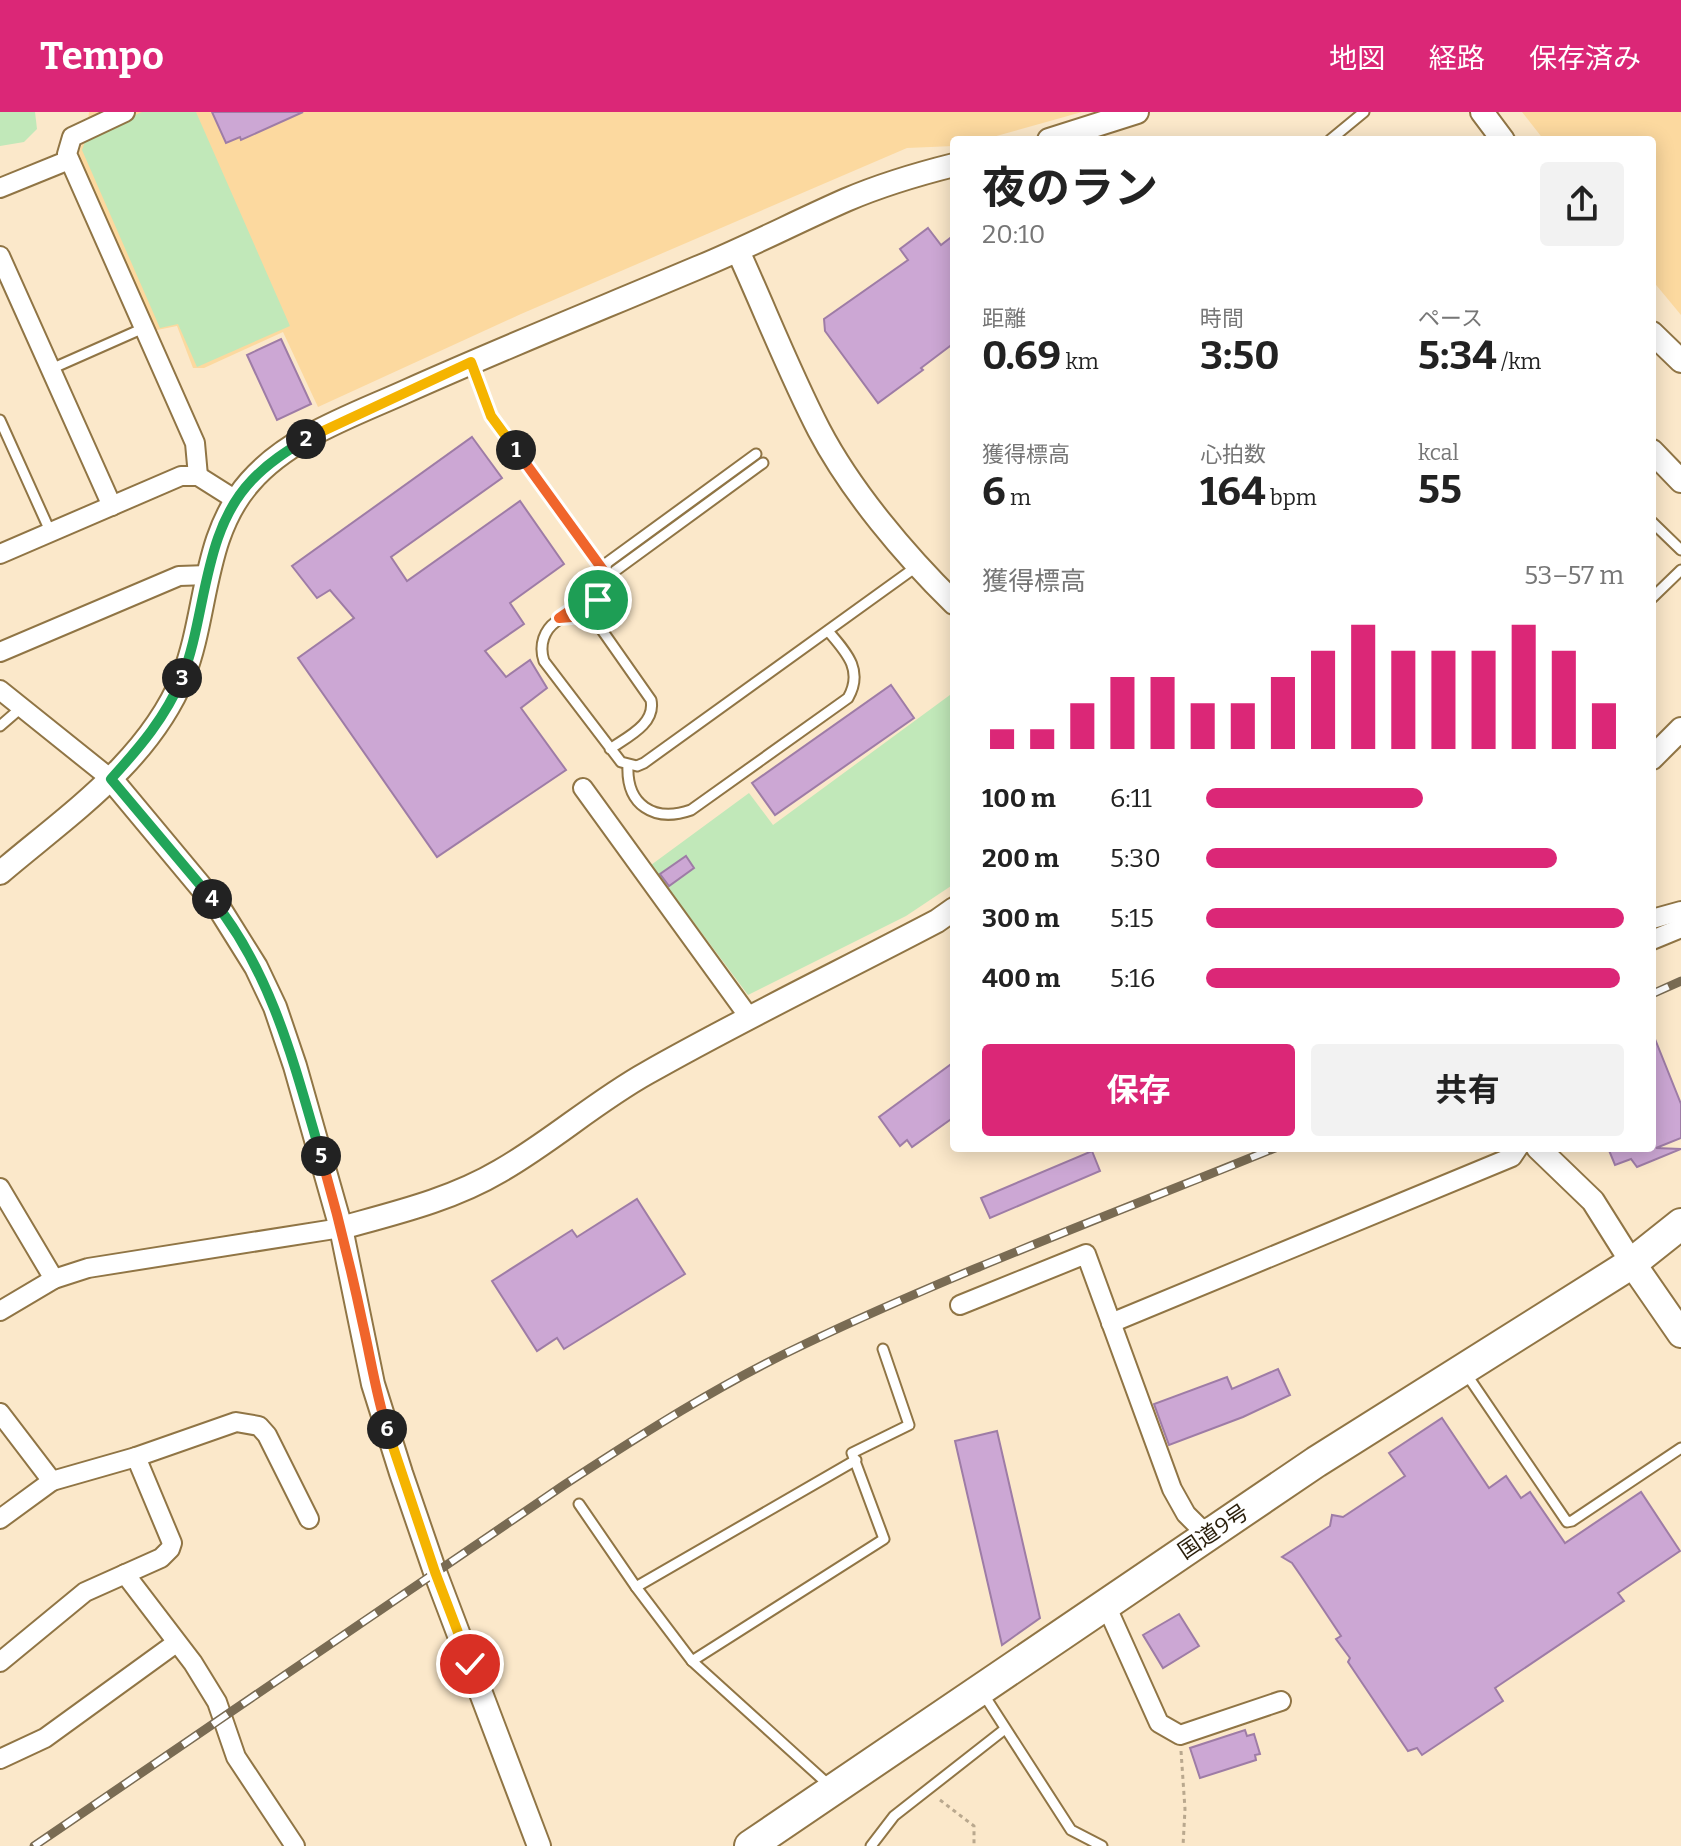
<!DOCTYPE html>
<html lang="ja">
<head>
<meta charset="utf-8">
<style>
  body { margin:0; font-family:Bitter,"Noto Sans JP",serif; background:#f2f2f2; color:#222; height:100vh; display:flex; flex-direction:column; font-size:30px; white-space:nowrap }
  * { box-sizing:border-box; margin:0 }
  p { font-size:26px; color:#767676 }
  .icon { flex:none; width:44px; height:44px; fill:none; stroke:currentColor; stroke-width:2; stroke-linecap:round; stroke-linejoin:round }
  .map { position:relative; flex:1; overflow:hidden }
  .panel { position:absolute; left:950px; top:24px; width:706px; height:1016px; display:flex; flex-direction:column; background:#fff; border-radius:8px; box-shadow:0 4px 20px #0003 }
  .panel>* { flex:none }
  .pin { position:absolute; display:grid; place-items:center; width:68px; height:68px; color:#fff; margin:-34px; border:4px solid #fff; border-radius:50%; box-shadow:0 2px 8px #0007 }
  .km { position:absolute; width:40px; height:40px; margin:-20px; border-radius:50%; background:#222; color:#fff; font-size:22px; line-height:40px; text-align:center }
  .round { display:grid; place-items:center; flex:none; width:84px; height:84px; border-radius:8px; background:#f2f2f2 }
  .headline { display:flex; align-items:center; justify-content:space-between; height:136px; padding:0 32px }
  h1 { font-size:44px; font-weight:700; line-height:60px }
  .figures { display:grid; grid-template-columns:repeat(3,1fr); gap:12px; height:136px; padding:8px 32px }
  .figures div { display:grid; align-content:center }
  .figures b { font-size:40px; font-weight:700 }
  .figures small { font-size:22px; font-weight:400 }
  .figures p { font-size:22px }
  .chart { height:224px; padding:16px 32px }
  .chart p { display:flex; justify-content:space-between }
  .chart svg { width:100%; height:144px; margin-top:8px; stroke:#db2777; stroke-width:6 }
  .action { display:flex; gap:16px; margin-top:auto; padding:16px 32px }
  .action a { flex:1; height:92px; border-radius:8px; background:#db2777; color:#fff; font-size:32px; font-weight:700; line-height:92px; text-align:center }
  .action a+a { background:#f2f2f2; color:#222 }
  ul { padding:0 32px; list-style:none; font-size:26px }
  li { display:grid; grid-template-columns:128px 96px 1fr; align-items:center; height:60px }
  li i { height:20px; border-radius:10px; background:#db2777 }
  header { display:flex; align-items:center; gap:48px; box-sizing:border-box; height:112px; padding:0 40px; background:#db2777; color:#fff }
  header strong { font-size:38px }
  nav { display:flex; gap:44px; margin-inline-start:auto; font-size:28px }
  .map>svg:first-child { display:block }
</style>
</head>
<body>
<header>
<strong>Tempo</strong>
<nav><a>地図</a><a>経路</a><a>保存済み</a></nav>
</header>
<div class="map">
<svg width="1681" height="1734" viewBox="0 0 1681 1734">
  <rect width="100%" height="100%" fill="#fbe8ca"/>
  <g fill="#fcd99f">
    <path d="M89 0H1082L982 28H954V34L907 36 521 202 318 295 283 220 204 256H193L177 214 152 219 79 53V39L86 23Z"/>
    <path d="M1522 0H1681V203L1652 168V28H1544Z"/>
  </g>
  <g fill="#c1e8b9">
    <path d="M0 0H35L37 17 24 30 0 34Z"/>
    <path d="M142 0H196L290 214 197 255 178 212 160 216 82 38 87 24Z"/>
    <path d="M954 580V772L906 804 748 883 651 753 749 681 773 713Z"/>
  </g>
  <g fill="#cca7d4" stroke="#9e7ca6" stroke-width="2">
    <path d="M212 0H303L241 28 240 25 226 31Z"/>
    <path d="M928 116 941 133 954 123V231L921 256 923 258 878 291 825 219 824 207 908 148 900 137Z"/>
    <path d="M281 227 311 292 277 308 247 243Z"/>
    <path d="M472 325 502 366 391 445 407 469 520 389 564 452 510 491 524 512 485 539 506 565 530 548 547 576 521 596 566 658 437 745 298 546 354 506 330 478 317 486 292 454Z"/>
    <path d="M891 573 914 606 775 703 752 671Z"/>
    <path d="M686 744 694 756 669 774 660 762Z"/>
    <path d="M1653 922 1681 992V1026L1656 1036 1681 1037 1637 1055 1631 1047 1615 1053 1608 1036H1652Z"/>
    <path d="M954 950V1005L912 1035 907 1028 900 1034 879 1005Z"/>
    <path d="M1092 1039 1100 1059 990 1106 981 1086Z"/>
    <path d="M637 1087 685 1162 564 1237 557 1226 537 1239 492 1169 572 1118 577 1125Z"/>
    <path d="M1278 1257 1290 1283 1243 1305 1169 1333 1154 1292 1227 1265 1232 1277Z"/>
    <path d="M1442 1306 1489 1376 1506 1364 1521 1386 1530 1380 1565 1431 1641 1380 1680 1439 1618 1481 1624 1489 1495 1576 1503 1589 1422 1643 1417 1636 1408 1639 1348 1550 1350 1546 1336 1527 1341 1524 1301 1464 1292 1451 1282 1445 1330 1414 1332 1403 1343 1405 1405 1364 1389 1341Z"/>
    <path d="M997 1319 1040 1506 1002 1533 955 1329Z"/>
    <path d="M1179 1502 1199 1534 1163 1556 1143 1523Z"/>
    <path d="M1245 1618 1247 1624 1254 1622 1260 1642 1255 1643 1256 1648 1200 1666 1190 1636Z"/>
  </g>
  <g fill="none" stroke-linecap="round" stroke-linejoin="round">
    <g stroke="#907545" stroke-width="13">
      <g id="service">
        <path d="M1330 28 1364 0"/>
        <path d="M471 250 491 304 603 458"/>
        <path d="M51 257 146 215"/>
        <path d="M0 308 50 419"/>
        <path d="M1652 410 1681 438"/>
        <path d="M1652 486 1681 458"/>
        <path d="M565 502 588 486 608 450 756 342"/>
        <path d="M597 511C597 489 600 476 615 459L763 351"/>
        <path d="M0 614 22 595"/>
        <path d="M610 637C627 625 656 612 651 588L597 511C569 490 533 516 544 549L621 650 637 654 644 651 916 455"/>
        <path d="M628 653C626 693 654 711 691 698L848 586C864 558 846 540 828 519"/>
        <path d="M1465 1260 1567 1410 1572 1409 1681 1336"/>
        <path d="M579 1392 636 1475 692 1549 830 1674"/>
        <path d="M636 1475 856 1348"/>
        <path d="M692 1549 884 1427 852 1341 909 1313 883 1237"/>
        <path d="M984 1583 1071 1718 1102 1734"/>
        <path d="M871 1734 894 1704 1005 1617"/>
      </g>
    </g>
    <g stroke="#907545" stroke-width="22">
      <g id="minor">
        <path d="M125 0 72 25 67 42 195 331 198 364"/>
        <path d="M0 76 69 48"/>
        <path d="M0 144 112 394"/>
        <path d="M0 442 181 364H198L236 388"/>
        <path d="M0 540 179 464 208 463"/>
        <path d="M0 578 111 667"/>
        <path d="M583 676 749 905"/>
        <path d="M1652 807 1681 799"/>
        <path d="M1652 828 1681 816"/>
        <path d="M0 1076 54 1167"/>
        <path d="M960 1193 1086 1142 1172 1377 1186 1402 1207 1423"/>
        <path d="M0 1199 54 1167 88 1156 341 1116"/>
        <path d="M1111 1211 1512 1045 1518 1036"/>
        <path d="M0 1301 52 1369 136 1345 172 1431 170 1437 161 1446 85 1480 0 1550"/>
        <path d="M136 1345 236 1310 259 1314 267 1323 309 1407"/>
        <path d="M0 1407 52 1369"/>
        <path d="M125 1462 193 1551 217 1590 236 1645 295 1734"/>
        <path d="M1105 1491 1159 1611 1180 1623 1281 1589"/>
        <path d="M0 1647 45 1626 176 1531"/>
      </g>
    </g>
    <g stroke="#907545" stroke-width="26">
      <g id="tertiary">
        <path d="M1482 0 1503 28"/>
        <path d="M1049 28 1137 0"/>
        <path d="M738 139C765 198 789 260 819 318 851 379 905 443 954 491"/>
        <path d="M1652 221 1681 249"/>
        <path d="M1652 339 1681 369"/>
        <path d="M1652 646 1681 617"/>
        <path d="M111 667 221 799 256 855 275 895 295 954 341 1116 373 1272 401 1361 435 1460 539 1734"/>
        <path d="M0 761C68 703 148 650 183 565 208 502 202 424 250 370 289 325 354 303 407 279 503 236 600 197 697 156 748 135 796 110 846 88 881 73 918 62 954 53"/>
        <path d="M1538 1036 1593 1089 1632 1151"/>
        <path d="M341 1116C395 1101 451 1088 500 1059 551 1030 595 990 647 961 742 907 840 860 937 809L954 797"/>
      </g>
    </g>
    <g stroke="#907545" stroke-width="30">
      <path id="secondary" d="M1632 1151 1681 1222"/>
    </g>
    <g stroke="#907545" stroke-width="34">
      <path id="trunk" d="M750 1734 1316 1350 1632 1151 1681 1112"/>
    </g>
    <g stroke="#b9a88e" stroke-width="3" stroke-dasharray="4 4" stroke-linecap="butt">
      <path d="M1181 1639 1185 1697 1183 1734"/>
      <path d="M940 1688 974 1714V1734"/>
    </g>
    <use href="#service" stroke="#fff" stroke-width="9"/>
    <use href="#minor" stroke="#fff" stroke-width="18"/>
    <use href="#tertiary" stroke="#fff" stroke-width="22"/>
    <use href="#secondary" stroke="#fff" stroke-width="26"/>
    <use href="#trunk" stroke="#fff" stroke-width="30"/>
    <g stroke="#796b53" stroke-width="9">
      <g id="rail">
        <path d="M1652 882 1681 869"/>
        <path d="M34 1734 564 1373C642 1322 720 1272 805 1232 958 1159 1118 1100 1275 1036"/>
      </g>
    </g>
    <use href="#rail" stroke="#fff" stroke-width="6" stroke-dasharray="18" stroke-linecap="butt"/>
  </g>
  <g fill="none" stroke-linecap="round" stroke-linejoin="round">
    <g stroke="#fff" stroke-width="16">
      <path id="split-1" d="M516 338 603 458 588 486 559 506 584 504 597 511 598 488"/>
    </g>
    <g stroke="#fff" stroke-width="16">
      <path id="split-2" d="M306 327 471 250 491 304 516 338"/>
    </g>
    <g stroke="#fff" stroke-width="16">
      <path id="split-3" d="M182 566C207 502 202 420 252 368 268 351 287 339 306 327"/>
    </g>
    <g stroke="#fff" stroke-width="16">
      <path id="split-4" d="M182 566C165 606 140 635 111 667L212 787"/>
    </g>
    <g stroke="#fff" stroke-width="16">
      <path id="split-5" d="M212 787C272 860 295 955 321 1044"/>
    </g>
    <g stroke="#fff" stroke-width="16">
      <path id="split-6" d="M321 1044C337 1100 351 1156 363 1213 371 1248 376 1282 387 1317"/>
    </g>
    <g stroke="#fff" stroke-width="16">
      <path id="split-7" d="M387 1317 435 1460 470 1552"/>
    </g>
    <use href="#split-1" stroke="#f0652b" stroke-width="10"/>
    <use href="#split-2" stroke="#f5b400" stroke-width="10"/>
    <use href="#split-3" stroke="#22a559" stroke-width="10"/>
    <use href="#split-4" stroke="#22a559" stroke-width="10"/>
    <use href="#split-5" stroke="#22a559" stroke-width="10"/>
    <use href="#split-6" stroke="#f0652b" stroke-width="10"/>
    <use href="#split-7" stroke="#f5b400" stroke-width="10"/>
  </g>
  <g text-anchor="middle" stroke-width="8" stroke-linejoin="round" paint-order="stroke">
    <g font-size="22" fill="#2a1f0b" stroke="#fff">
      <text transform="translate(1213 1419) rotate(-34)" y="8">国道9号</text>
    </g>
  </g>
</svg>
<div class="pin" style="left:598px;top:488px;background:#1e9e55"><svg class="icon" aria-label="arrive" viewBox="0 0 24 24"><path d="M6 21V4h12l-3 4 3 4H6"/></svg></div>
<div class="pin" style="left:470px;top:1552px;background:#d93025"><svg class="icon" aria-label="check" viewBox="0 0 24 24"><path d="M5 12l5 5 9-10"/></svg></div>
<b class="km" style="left:516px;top:338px">1</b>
<b class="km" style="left:306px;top:327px">2</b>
<b class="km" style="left:182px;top:566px">3</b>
<b class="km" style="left:212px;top:787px">4</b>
<b class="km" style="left:321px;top:1044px">5</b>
<b class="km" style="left:387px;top:1317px">6</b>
<section class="panel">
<div class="headline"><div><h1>夜のラン</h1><p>20:10</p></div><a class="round"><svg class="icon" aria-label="share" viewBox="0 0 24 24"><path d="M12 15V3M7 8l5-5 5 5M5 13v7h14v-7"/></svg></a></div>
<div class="figures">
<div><p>距離</p><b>0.69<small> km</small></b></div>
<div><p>時間</p><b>3:50</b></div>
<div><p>ペース</p><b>5:34<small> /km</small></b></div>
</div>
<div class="figures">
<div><p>獲得標高</p><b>6<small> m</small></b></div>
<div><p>心拍数</p><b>164<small> bpm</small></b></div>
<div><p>kcal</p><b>55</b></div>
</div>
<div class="chart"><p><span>獲得標高</span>53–57 m</p>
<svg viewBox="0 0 160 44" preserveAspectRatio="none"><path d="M5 44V38M15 44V38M25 44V30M35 44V22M45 44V22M55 44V30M65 44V30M75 44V22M85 44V14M95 44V6M105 44V14M115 44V14M125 44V14M135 44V6M145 44V14M155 44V30"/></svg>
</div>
<ul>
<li><b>100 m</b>6:11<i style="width:52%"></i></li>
<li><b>200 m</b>5:30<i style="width:84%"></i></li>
<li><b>300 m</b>5:15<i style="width:100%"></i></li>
<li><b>400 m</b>5:16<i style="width:99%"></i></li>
</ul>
<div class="action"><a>保存</a><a>共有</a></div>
</section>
</div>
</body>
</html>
